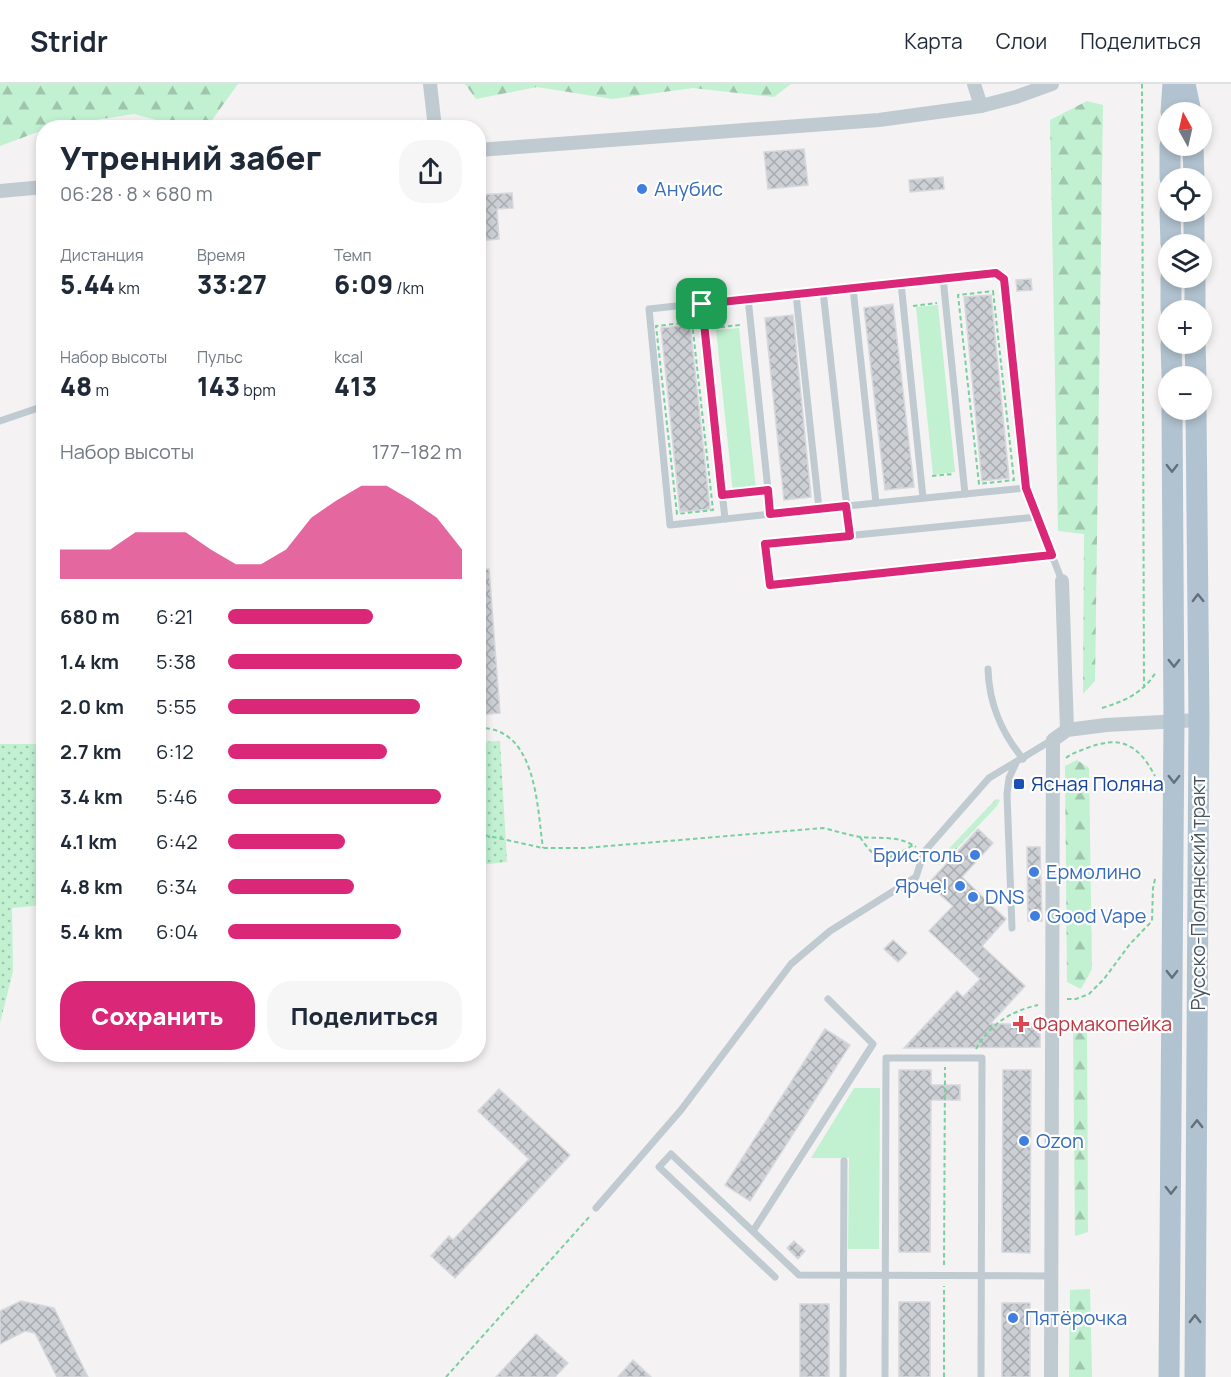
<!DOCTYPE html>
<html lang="ru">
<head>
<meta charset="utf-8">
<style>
  body { margin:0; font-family:Manrope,sans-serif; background:#f6f6f7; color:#1f2937; height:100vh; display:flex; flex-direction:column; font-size:22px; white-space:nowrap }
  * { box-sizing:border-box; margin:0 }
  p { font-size:20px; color:#747a83 }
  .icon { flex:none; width:33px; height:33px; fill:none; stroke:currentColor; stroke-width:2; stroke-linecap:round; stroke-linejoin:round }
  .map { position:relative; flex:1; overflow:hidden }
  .side { position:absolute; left:36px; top:36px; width:450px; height:942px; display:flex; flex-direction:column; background:#fff; border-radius:24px; box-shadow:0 3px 9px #0003 }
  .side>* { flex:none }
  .needle { width:39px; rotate:352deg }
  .fabs { position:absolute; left:1158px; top:18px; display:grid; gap:12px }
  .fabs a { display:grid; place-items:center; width:54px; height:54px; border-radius:50%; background:#fff; box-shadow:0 3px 9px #0003; font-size:30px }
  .pin { position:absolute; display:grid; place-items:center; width:51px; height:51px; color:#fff; margin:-26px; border-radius:12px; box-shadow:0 3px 9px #0006 }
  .round { display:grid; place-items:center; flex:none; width:63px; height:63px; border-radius:24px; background:#f6f6f7 }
  .overview { display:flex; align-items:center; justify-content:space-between; height:102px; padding:0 24px }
  h1 { font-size:33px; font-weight:800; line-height:45px }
  .stats { display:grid; grid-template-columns:repeat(3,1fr); gap:9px; height:102px; padding:6px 24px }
  .stats div { display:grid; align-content:center }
  .stats b { font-size:26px; font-weight:800 }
  .stats small { font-size:16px; font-weight:400 }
  .stats p { font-size:16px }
  .chart { height:168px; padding:12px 24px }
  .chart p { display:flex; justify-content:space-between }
  .chart svg { width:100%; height:108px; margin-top:6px; fill:#db2777; opacity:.7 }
  .button { display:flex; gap:12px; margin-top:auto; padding:12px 24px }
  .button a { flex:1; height:69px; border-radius:24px; background:#db2777; color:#fff; font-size:24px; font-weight:800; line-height:69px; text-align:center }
  .button a+a { background:#f6f6f7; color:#1f2937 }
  ul { padding:0 24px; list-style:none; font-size:20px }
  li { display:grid; grid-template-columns:96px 72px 1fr; align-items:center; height:45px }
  li i { height:15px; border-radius:8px; background:#db2777 }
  header { display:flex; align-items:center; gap:36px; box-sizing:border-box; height:84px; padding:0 30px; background:#fff; border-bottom:2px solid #e0e1e3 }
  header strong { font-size:28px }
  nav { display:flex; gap:33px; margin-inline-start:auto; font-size:21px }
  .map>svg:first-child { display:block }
</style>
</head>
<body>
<header>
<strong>Stridr</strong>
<nav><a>Карта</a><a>Слои</a><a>Поделиться</a></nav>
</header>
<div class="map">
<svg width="1231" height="1293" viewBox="0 0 1231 1293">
  <defs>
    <pattern id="grass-dots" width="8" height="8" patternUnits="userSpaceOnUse" patternTransform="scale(1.5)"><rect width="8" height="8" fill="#c1f1d1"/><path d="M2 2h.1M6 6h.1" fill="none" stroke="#9fc6ad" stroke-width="1.8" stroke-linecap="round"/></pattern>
    <pattern id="forest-firs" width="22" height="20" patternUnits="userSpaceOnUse" patternTransform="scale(1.5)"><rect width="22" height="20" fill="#c1f1d1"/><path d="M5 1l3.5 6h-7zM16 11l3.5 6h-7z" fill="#9fc6ad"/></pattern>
    <pattern id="building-cross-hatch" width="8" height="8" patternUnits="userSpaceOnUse" patternTransform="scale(1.5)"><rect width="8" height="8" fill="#cccfd4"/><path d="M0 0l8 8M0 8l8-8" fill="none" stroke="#a8abaf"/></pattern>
  </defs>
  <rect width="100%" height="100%" fill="#f4f2f2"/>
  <g fill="url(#grass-dots)">
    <path d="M500 657 507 778 479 781V658Z"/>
    <path d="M0 660H43L44 821 12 824 13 887 0 939Z"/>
    <path d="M996 715 1000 716 997 722 942 780 938 781 940 774Z"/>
  </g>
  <g fill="url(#forest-firs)">
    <path d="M0 0H238L207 43H182L134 30 44 44 43 46 0 62Z"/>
    <path d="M465 0H791L774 13 693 4 612 15 537 3 476 15Z"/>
    <path d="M1087 17 1103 21 1095 597 1083 610 1084 450 1058 447 1050 36Z"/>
    <path d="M1077 676 1089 684 1092 885 1081 905 1067 898 1065 682Z"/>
    <path d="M1073 944H1087L1088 1148 1075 1152Z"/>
    <path d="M1090 1205 1092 1293H1069L1070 1206Z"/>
  </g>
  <g fill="#c1f1d1">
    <path d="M938 221 955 388 933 391 916 223Z"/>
    <path d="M739 244 756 405 733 408 716 246Z"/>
    <path d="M854 1004H880L879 1165H848L849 1074H811Z"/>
  </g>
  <g fill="url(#building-cross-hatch)" stroke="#d6d8dd" stroke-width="1.5">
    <path d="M804 65 808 101 768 105 764 68Z"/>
    <path d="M943 93 944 105 910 108 909 96Z"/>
    <path d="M512 109 513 124 497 125 499 155 478 157V111Z"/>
    <path d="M1031 195 1032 206 1017 207 1016 196Z"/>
    <path d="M991 211 1009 394 982 397 964 213Z"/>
    <path d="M893 220 914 403 885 406 864 224Z"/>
    <path d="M793 231 811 413 784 416 765 234Z"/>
    <path d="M690 241 710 425 680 428 661 244Z"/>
    <path d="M489 485 500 629 478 631V486Z"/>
    <path d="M978 745 993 759 962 793 1006 835 982 862 1025 902 990 940H1040V963L904 964 957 907 963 913 980 895 929 847 953 822 928 800Z"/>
    <path d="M1027 763H1040L1042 837H1028Z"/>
    <path d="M893 856 907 869 898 878 884 865Z"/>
    <path d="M825 945 850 961 750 1117 725 1101Z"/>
    <path d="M899 986H931V1001H960V1016H931L930 1168H899Z"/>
    <path d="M1003 986H1031L1030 1169 1002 1168Z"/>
    <path d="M499 1005 570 1071 455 1194 431 1172 449 1152 453 1156 529 1075 478 1027Z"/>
    <path d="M794 1157 805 1167 798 1175 787 1164Z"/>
    <path d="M21 1217 54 1224 88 1293H57L35 1249 25 1247 0 1260V1227Z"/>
    <rect x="899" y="1218" width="31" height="75"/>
    <rect x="1002" y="1219" width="28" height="74"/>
    <rect x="800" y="1220" width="29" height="73"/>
    <path d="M536 1250 568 1279 555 1293H496Z"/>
    <path d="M633 1276 651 1293H618Z"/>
  </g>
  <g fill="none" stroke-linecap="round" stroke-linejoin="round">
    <g stroke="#78d0a0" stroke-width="2" stroke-dasharray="4.5 3" stroke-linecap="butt">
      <path d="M1142 0 1144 604"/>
      <path d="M993 207 1014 396 979 400 958 211Z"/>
      <path d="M913 222 937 219"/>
      <path d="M692 238 713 426 677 430 656 242Z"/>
      <path d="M713 244 740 241"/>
      <path d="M932 392 953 390"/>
      <path d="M732 410 759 407"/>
      <path d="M1102 624C1125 617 1143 609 1156 588"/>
      <path d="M478 644C537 642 537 724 543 764"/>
      <path d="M1066 674C1072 669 1080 667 1087 664 1121 651 1138 660 1155 692"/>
      <path d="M478 748 484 751 543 764H584L823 744C836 747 848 751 861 753 881 755 898 751 916 763"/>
      <path d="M860 753C879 782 886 777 913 761"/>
      <path d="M1067 915H1076L1089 910 1104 895 1130 860 1152 837 1153 804 1155 795"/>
      <path d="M976 965C990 940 1011 927 1038 921"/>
      <path d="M944 1181 945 983"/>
      <path d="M446 1293 590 1132"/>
      <path d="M944 1293V1202"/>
    </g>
    <g stroke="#c0cad1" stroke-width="7">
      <path d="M943 194 965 410 1026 404 1062 497"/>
      <path d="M901 199 923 414"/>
      <path d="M853 204 796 210 819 425 876 419"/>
      <path d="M823 207 850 452"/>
      <path d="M796 210 748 214 768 406 770 430 819 425"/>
      <path d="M748 214 649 225 670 441 770 430"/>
      <path d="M702 220 725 435"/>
      <path d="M0 337 44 322"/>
      <path d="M965 410 876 419 853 204 996 189 1004 195 1026 404"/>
      <path d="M1037 433 765 460 770 501 1052 471"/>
      <path d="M988 585C989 620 1001 648 1023 675"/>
      <path d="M1012 844 1007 710 1009 694 1016 679"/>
      <path d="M596 1124 681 1026 791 880 830 847 916 793 924 768 989 694 1052 656"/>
      <path d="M753 1147 873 960 828 915"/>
      <path d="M775 1193 659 1083 671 1070 799 1191 1051 1192"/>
      <path d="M843 1293 844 1077"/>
      <path d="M885 1293 886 974H982L981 1293"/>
    </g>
    <g stroke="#c0cad1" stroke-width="14">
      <path d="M430 0 435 44"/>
      <path d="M974 0 981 22"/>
      <path d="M478 66 879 36 981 22 1016 13 1052 0"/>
      <path d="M0 107 44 103"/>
      <path d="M1062 497 1067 646"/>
      <path d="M1051 1293 1053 656 1067 646 1106 641 1199 636"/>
    </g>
    <g stroke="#b1c3d0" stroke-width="21">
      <path d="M1185 0 1191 28"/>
      <path d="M1171 28 1173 0"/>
      <path d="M1170 62V94"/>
      <path d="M1193 62 1194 94"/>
      <path d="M1170 128 1171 160"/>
      <path d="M1194 128V160"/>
      <path d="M1171 194V226"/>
      <path d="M1195 194V226"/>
      <path d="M1171 260 1172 292"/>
      <path d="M1195 260 1196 292"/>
      <path d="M1169 1293 1174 636 1172 326"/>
      <path d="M1195 1293 1199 636 1196 326"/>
    </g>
  </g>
  <defs><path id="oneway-chevron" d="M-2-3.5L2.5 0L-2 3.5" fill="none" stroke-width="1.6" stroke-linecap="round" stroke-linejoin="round" transform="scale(1.5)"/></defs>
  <g stroke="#63717c">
    <use href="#oneway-chevron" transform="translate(1172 384) rotate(90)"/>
    <use href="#oneway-chevron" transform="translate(1198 514) rotate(-91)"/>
    <use href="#oneway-chevron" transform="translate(1174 579) rotate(90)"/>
    <use href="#oneway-chevron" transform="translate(1174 695) rotate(90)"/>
    <use href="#oneway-chevron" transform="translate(1172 890) rotate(90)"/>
    <use href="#oneway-chevron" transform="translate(1197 1040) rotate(-90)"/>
    <use href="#oneway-chevron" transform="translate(1171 1106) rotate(90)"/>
    <use href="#oneway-chevron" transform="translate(1195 1235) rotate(-90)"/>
  </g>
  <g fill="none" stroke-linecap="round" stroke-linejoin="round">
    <g stroke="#fff" stroke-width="12">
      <path id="route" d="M996 189 1004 195 1026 404 1052 471 770 501 765 460 850 452 846 422 770 430 768 406 722 411 702 220Z"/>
    </g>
    <use href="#route" stroke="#db2777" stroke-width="8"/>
  </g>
  <g fill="#3f7fe0" stroke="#fff" stroke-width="2">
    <circle cx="642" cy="105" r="6"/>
    <circle cx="975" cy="771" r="6"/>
    <circle cx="1034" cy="788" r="6"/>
    <circle cx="960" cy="802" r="6"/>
    <circle cx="973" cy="813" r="6"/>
    <circle cx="1035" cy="832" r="6"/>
    <circle cx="1024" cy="1057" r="6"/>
    <circle cx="1013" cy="1234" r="6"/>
  </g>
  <rect fill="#1a4fb4" stroke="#fff" stroke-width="2" x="1013" y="694" width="12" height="12" rx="3"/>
  <path fill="#e0444e" stroke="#fff" stroke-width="2" d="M1018 931h6v6h6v6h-6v6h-6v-6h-6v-6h6z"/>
  <g text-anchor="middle" stroke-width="4.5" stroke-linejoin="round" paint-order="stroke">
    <g font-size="20" fill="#366cbe" stroke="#fff" text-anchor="start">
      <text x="654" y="112">Анубис</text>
      <text x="963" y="778" text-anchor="end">Бристоль</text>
      <text x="1046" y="795">Ермолино</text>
      <text x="948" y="809" text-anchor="end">Ярче!</text>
      <text x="985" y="820">DNS</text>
      <text x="1047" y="839">Good Vape</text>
      <text x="1036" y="1064">Ozon</text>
      <text x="1025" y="1241">Пятёрочка</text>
    </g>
    <g font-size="20" fill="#164399" stroke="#fff" text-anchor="start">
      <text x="1031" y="707">Ясная Поляна</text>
    </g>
    <g font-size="20" fill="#495660" stroke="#fff">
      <text transform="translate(1198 809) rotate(-90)" y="7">Русско-Полянский тракт</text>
    </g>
    <g font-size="20" fill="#be3a42" stroke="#fff" text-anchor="start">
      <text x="1033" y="947">Фармакопейка</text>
    </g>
  </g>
</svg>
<div class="fabs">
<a><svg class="needle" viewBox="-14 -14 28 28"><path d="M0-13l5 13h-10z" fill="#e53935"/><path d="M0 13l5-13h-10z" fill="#747a83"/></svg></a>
<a><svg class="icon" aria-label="locate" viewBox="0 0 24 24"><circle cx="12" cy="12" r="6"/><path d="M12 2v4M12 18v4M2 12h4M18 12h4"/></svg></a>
<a><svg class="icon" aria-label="layers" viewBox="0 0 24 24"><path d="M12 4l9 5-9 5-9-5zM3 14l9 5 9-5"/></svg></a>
<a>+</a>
<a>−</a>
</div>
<div class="pin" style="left:702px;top:220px;background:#1e9e55"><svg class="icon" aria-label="arrive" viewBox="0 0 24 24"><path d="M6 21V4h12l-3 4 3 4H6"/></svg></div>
<section class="side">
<div class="overview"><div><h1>Утренний забег</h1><p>06:28 · 8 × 680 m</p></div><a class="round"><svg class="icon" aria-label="share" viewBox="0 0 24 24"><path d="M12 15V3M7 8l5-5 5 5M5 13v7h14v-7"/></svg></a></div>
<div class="stats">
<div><p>Дистанция</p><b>5.44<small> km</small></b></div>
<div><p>Время</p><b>33:27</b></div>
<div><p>Темп</p><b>6:09<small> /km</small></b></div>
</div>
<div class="stats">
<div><p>Набор высоты</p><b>48<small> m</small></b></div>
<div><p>Пульс</p><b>143<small> bpm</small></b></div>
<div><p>kcal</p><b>413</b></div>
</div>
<div class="chart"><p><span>Набор высоты</span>177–182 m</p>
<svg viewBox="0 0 160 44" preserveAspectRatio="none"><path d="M0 44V32L10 32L20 32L30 25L40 25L50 25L60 32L70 38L80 38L90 32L100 19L110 12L120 6L130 6L140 12L150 19L160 32V44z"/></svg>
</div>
<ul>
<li><b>680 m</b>6:21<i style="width:62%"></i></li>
<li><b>1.4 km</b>5:38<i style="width:100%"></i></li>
<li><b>2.0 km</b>5:55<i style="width:82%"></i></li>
<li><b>2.7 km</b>6:12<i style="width:68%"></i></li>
<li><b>3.4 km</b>5:46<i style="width:91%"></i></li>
<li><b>4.1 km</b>6:42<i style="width:50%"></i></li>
<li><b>4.8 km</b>6:34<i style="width:54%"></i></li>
<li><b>5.4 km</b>6:04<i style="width:74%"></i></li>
</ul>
<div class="button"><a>Сохранить</a><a>Поделиться</a></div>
</section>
</div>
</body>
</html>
